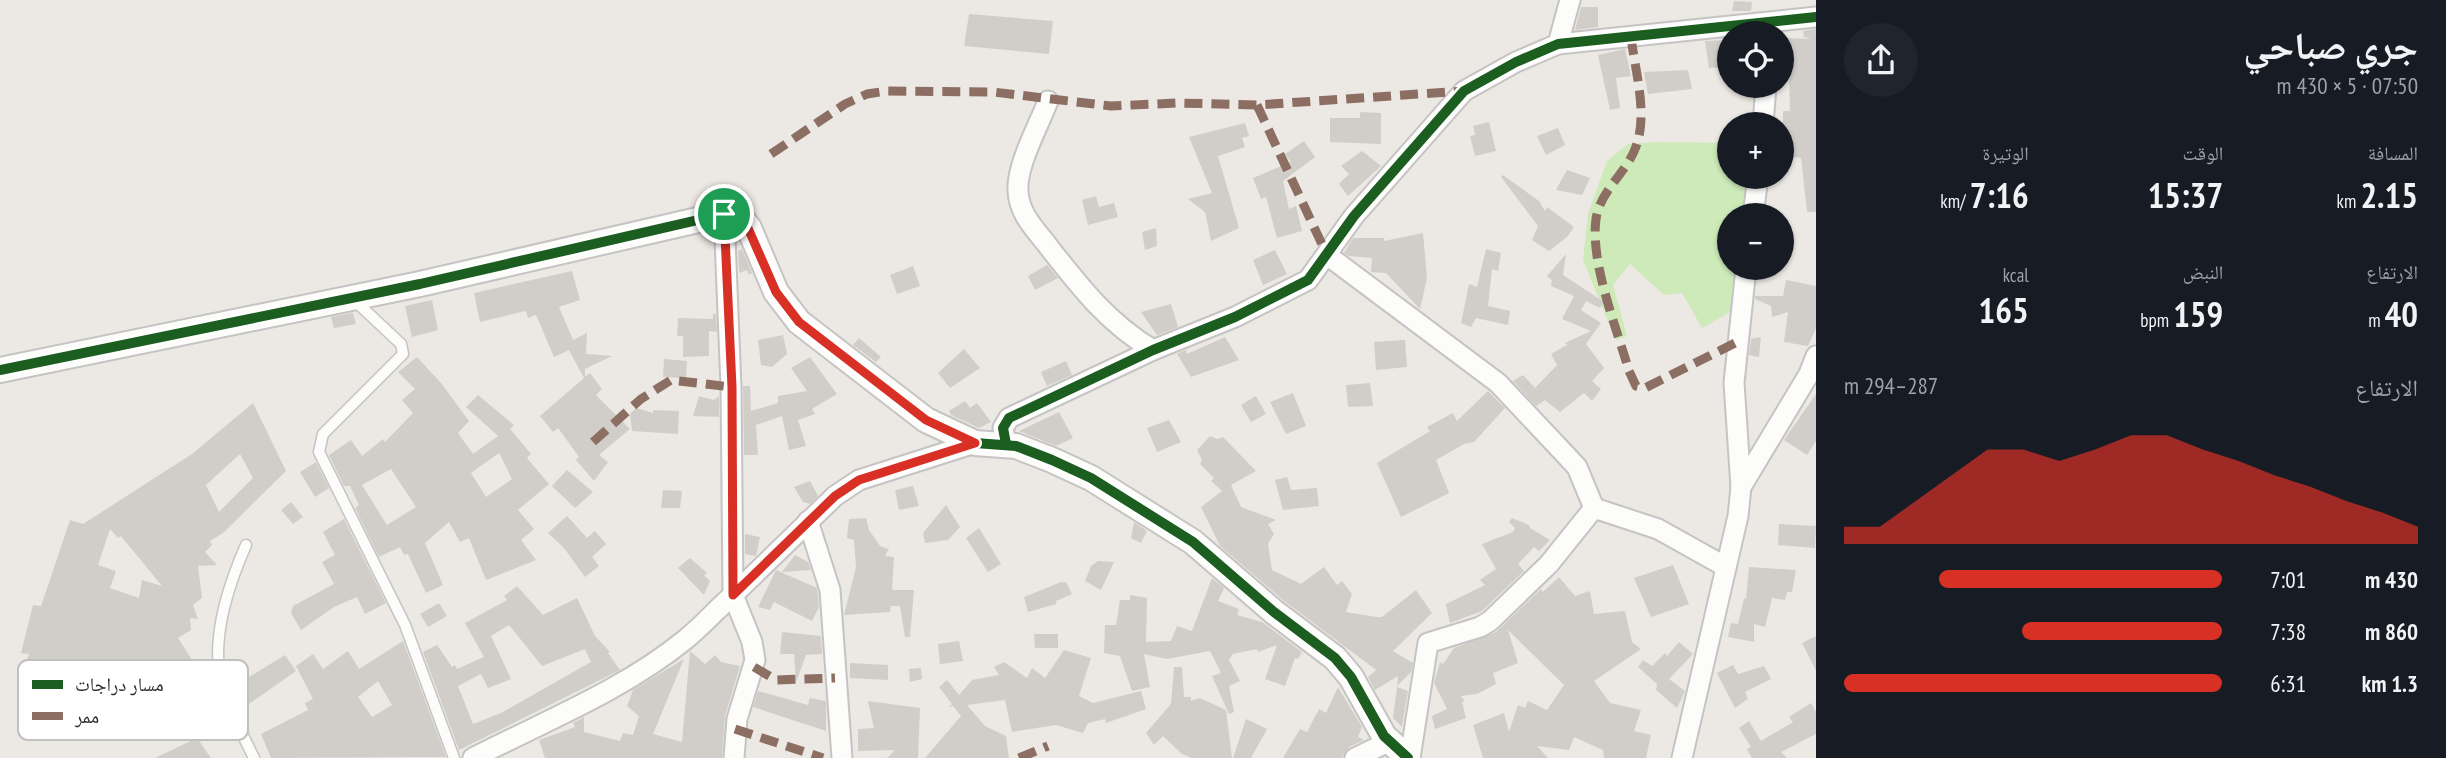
<!DOCTYPE html>
<html lang="ar">
<head>
<meta charset="utf-8">
<style>
  body { margin:0; font-family:"PT Sans Narrow","Noto Naskh Arabic",sans-serif; background:#20242c; color:#f1f3f6; direction:rtl; height:100vh; display:flex; flex-direction:column; font-size:26px; white-space:nowrap }
  * { box-sizing:border-box; margin:0 }
  p { font-size:23px; color:#9ea1a6 }
  .icon { flex:none; width:38px; height:38px; fill:none; stroke:currentColor; stroke-width:2; stroke-linecap:round; stroke-linejoin:round }
  .map { position:relative; flex:1; overflow:hidden; direction:ltr }
  .sheet { display:flex; flex-direction:column; background:#171b24; width:630px }
  .sheet>* { flex:none }
  .buttons { position:absolute; left:1717px; top:21px; display:grid; gap:14px }
  .buttons a { display:grid; place-items:center; width:77px; height:77px; border-radius:50%; background:#171b24; box-shadow:0 2px 5px #0004; font-size:35px }
  .pin { position:absolute; display:grid; place-items:center; width:60px; height:60px; color:#fff; margin:-30px; border:4px solid #fff; border-radius:50%; box-shadow:0 2px 7px #0007 }
  .round { display:grid; place-items:center; flex:none; width:74px; height:74px; border-radius:37px; background:#20242c }
  .overview { display:flex; align-items:center; justify-content:space-between; height:119px; padding:0 28px }
  h1 { font-size:38px; font-weight:800; line-height:52px }
  .figures { display:grid; grid-template-columns:repeat(3,1fr); gap:10px; height:119px; padding:7px 28px }
  .figures div { display:grid; align-content:center }
  .figures b { font-size:35px; font-weight:800 }
  .figures small { font-size:19px; font-weight:400 }
  .figures p { font-size:19px }
  .chart { height:196px; padding:14px 28px }
  .chart p { display:flex; justify-content:space-between }
  .chart svg { width:100%; height:126px; margin-top:7px; fill:#d93025; opacity:.7 }
  ul { padding:0 28px; list-style:none; font-size:23px }
  li { display:grid; grid-template-columns:112px 84px 1fr; align-items:center; height:52px }
  li i { height:18px; border-radius:9px; background:#d93025 }
  main { display:flex; flex:1; min-height:0 }
  .map>svg:first-child { display:block }
</style>
</head>
<body>
<main>
<section class="sheet">
<div class="overview"><div><h1>جري صباحي</h1><p>07:50 · 5 × 430 m</p></div><a class="round"><svg class="icon" aria-label="share" viewBox="0 0 24 24"><path d="M12 15V3M7 8l5-5 5 5M5 13v7h14v-7"/></svg></a></div>
<div class="figures">
<div><p>المسافة</p><b>2.15<small> km</small></b></div>
<div><p>الوقت</p><b>15:37</b></div>
<div><p>الوتيرة</p><b>7:16<small> /km</small></b></div>
</div>
<div class="figures">
<div><p>الارتفاع</p><b>40<small> m</small></b></div>
<div><p>النبض</p><b>159<small> bpm</small></b></div>
<div><p>kcal</p><b>165</b></div>
</div>
<div class="chart"><p><span>الارتفاع</span>287–294 m</p>
<svg viewBox="0 0 160 44" preserveAspectRatio="none"><path d="M0 44V38L10 38L20 29L30 20L40 11L50 11L60 15L70 11L80 6L90 6L100 11L110 15L120 20L130 24L140 29L150 33L160 38V44z"/></svg>
</div>
<ul>
<li><b>430 m</b>7:01<i style="width:75%"></i></li>
<li><b>860 m</b>7:38<i style="width:53%"></i></li>
<li><b>1.3 km</b>6:31<i style="width:100%"></i></li>
</ul>
</section>
<div class="map">
<svg width="1816" height="758" viewBox="0 0 1816 758">
  <rect width="100%" height="100%" fill="#ece8e3"/>
  <path fill="#ceeab9" d="M1657 142 1729 143V177H1747L1744 215H1729V268H1737L1730 312 1702 328 1682 293 1664 295 1630 264 1613 285 1627 336 1616 340 1583 260 1588 214 1607 161 1628 144Z"/>
  <g fill="#d1ceca" fill-rule="evenodd">
    <path d="M1734 1 1752 2 1751 11H1732Z"/>
    <path d="M1581 7H1598V27L1575 30Z"/>
    <path d="M969 14 1053 21 1049 54 964 46Z"/>
    <path d="M1816 29V212H1807L1801 158 1787 156 1788 128 1783 129V111H1790L1788 38 1811 39 1804 37 1803 31Z"/>
    <path d="M1729 40V67L1709 68 1705 41Z"/>
    <path d="M1625 49 1631 76 1616 78 1620 108 1610 110 1598 55Z"/>
    <path d="M1688 70 1692 89 1648 94 1644 72Z"/>
    <path d="M1360 112 1381 113V144L1330 142V118H1360Z"/>
    <path d="M1489 122 1496 151 1475 156 1470 136 1475 135 1473 126Z"/>
    <path d="M1245 123 1249 136 1242 138 1245 147 1218 156 1239 228 1211 241 1205 212 1188 199 1212 193 1189 137Z"/>
    <path d="M1558 128 1565 145 1546 155 1537 136Z"/>
    <path d="M1304 141 1315 157 1283 181 1289 209 1296 206 1302 231 1277 238 1266 197 1261 199 1253 178 1291 162 1285 154Z"/>
    <path d="M1362 151 1381 166 1348 196 1339 184 1349 174 1341 166Z"/>
    <path d="M1567 170 1590 178 1582 195 1556 190Z"/>
    <path d="M1503 175 1539 201 1545 211 1547 207 1574 227 1567 237 1549 251 1532 240 1538 226 1501 177Z"/>
    <path d="M1096 196 1099 207 1114 203 1118 217 1088 225 1082 200Z"/>
    <path d="M1156 228 1157 246 1145 250 1142 232Z"/>
    <path d="M1423 233 1427 278 1420 309 1386 273 1371 272 1372 258 1349 256 1344 253 1353 238H1384V241Z"/>
    <path d="M742 249 752 273 749 275 747 270 740 273 739 270 738 251Z"/>
    <path d="M1486 249 1501 253 1498 271 1492 269 1488 306 1510 311 1508 325 1476 318 1471 327 1461 323 1469 284 1477 287Z"/>
    <path d="M1275 250 1287 274 1263 285 1253 260Z"/>
    <path d="M1566 254 1563 275 1604 302 1600 308 1586 301 1581 310 1601 323 1586 344 1604 368 1592 381 1601 389 1592 401 1584 393 1560 412 1545 400 1536 406 1513 381 1523 375 1535 388 1557 365 1551 354 1567 345 1565 343 1591 331 1562 319 1574 296 1551 286 1552 280 1547 276Z"/>
    <path d="M1047 265 1058 278 1035 290 1028 276Z"/>
    <path d="M913 266 920 286 897 294 890 275Z"/>
    <path d="M572 271 580 300 559 307 573 340 587 333 586 354 612 356 585 369V377L590 373 602 389 596 395 630 429 599 455 608 462 594 481 576 460 579 457 558 428 553 432 540 416 584 378 569 350 554 357 536 315 528 318 526 311 480 322 474 293Z"/>
    <path d="M1786 280 1816 286V328L1808 346 1784 342 1788 312 1772 317 1771 306 1755 299V296H1783Z"/>
    <path d="M432 300 438 330 412 337 405 306Z"/>
    <path d="M1171 304 1178 327 1157 335 1141 312Z"/>
    <path d="M353 313 356 324 334 328 331 317Z"/>
    <path d="M713 314H716L717 332 709 331V356L683 357V336H677L678 318 713 319Z"/>
    <path d="M783 335 787 354 772 367 761 365 758 340Z"/>
    <path d="M1225 337 1239 360 1191 377 1177 354 1186 350 1187 354Z"/>
    <path d="M1761 337 1759 357 1749 355 1751 339Z"/>
    <path d="M859 338 881 357 876 362 853 345Z"/>
    <path d="M1405 340 1407 367 1376 370 1374 342Z"/>
    <path d="M964 349 980 368 950 388 938 373Z"/>
    <path d="M417 357 441 383 469 421 458 433 473 454 498 436 466 407 478 395 514 425 510 429 531 454 527 458 549 484 518 510 534 529 521 540 536 560 486 580 469 538 460 542 449 522 425 543 443 585 426 593 408 554 404 555 400 547 379 557 355 508 359 505 350 486H344L329 455 351 440 362 456 383 439 385 442 413 413 402 400 415 389 398 372ZM499 453 512 479 486 497 471 473ZM391 469 416 507 387 525 362 485Z"/>
    <path d="M810 357 837 394 812 409 815 414 798 420 806 446 789 450 782 416 756 425 758 455H744L743 386H750L751 411 778 403V396L807 391 791 368Z"/>
    <path d="M664 359 687 361 686 378 663 377Z"/>
    <path d="M1066 361 1072 375 1047 386 1041 372Z"/>
    <path d="M1370 383 1373 406 1348 407 1346 385Z"/>
    <path d="M1488 391 1505 408 1474 442 1464 444 1436 460 1449 493 1401 517 1377 463 1430 431 1427 427 1453 413 1457 421Z"/>
    <path d="M1293 393 1306 426 1286 434 1270 402Z"/>
    <path d="M1816 394V441L1807 455 1784 440Z"/>
    <path d="M699 396 714 400 719 396V417L693 416Z"/>
    <path d="M1256 396 1266 414 1251 422 1241 405Z"/>
    <path d="M965 401 970 408 977 403 991 422 979 428 951 415 949 411Z"/>
    <path d="M253 403 286 471 223 533 210 541 212 545 205 552 217 565 198 566 202 598 193 605 198 619 190 618 191 630 178 638 205 680 209 694H214L224 713 193 733 138 738 137 729 128 730 127 715 147 713 128 669 105 674 99 697 19 685 29 654 21 653 33 605 41 606 70 520 83 524 192 454ZM240 454 253 478 219 512 206 485ZM110 529 118 538 121 536 162 586 142 580 139 598 110 588 116 571 98 565Z"/>
    <path d="M636 408 653 413V410L679 411 678 434 632 431 630 414Z"/>
    <path d="M1059 412 1073 438 1056 446 1019 431Z"/>
    <path d="M1169 420 1181 442 1157 452 1147 428Z"/>
    <path d="M1210 436 1217 439 1223 437 1256 471 1231 485 1241 507 1276 520 1268 524 1274 534 1268 544 1272 570 1301 584 1324 567 1337 585 1342 581 1352 594 1346 612 1377 617H1382L1416 590 1432 613 1393 651 1413 663 1411 672 1397 686 1398 676 1375 690 1368 677 1376 670 1283 600 1220 546 1201 507 1222 491 1211 481 1214 478 1200 464 1202 460 1197 450Z"/>
    <path d="M316 462 329 488 315 497 300 472Z"/>
    <path d="M567 470 593 492 575 508 552 486Z"/>
    <path d="M1287 477 1291 490 1317 488 1319 506 1283 510 1275 480Z"/>
    <path d="M810 481 818 496 810 504 803 502 794 487Z"/>
    <path d="M913 486 919 506 899 510 895 490Z"/>
    <path d="M663 490 682 491 680 508H661Z"/>
    <path d="M291 502 303 517 293 524 281 510Z"/>
    <path d="M946 505 960 527 948 540 925 543 923 533Z"/>
    <path d="M567 516 587 538 595 531 606 544 592 557 599 566 585 577 564 548 548 533Z"/>
    <path d="M866 518 869 530 880 546 889 549 885 556 894 557 892 590H914L910 637H905L900 606H891L890 612 844 615 856 567 854 540 847 538 849 519Z"/>
    <path d="M1512 518 1529 525 1530 528 1550 540 1539 551 1534 547 1518 564 1524 571 1482 611 1450 623 1446 604 1485 585 1480 580 1496 569 1482 544 1513 532 1515 528 1509 522Z"/>
    <path d="M344 519 386 603 365 614 357 597 334 607 301 630 291 613 293 606 334 584 322 562 335 555 323 532Z"/>
    <path d="M1134 522 1147 531 1141 543 1131 538Z"/>
    <path d="M1779 524 1816 526 1815 548 1778 545Z"/>
    <path d="M979 528 1001 564 988 572 966 538Z"/>
    <path d="M745 534 760 537 756 556 745 554Z"/>
    <path d="M795 555 808 562 811 570 782 572Z"/>
    <path d="M690 558 707 573 704 575 710 581 704 595 678 568Z"/>
    <path d="M1098 561 1114 562 1101 590 1085 581 1091 566Z"/>
    <path d="M1673 565 1689 604 1651 617 1634 578Z"/>
    <path d="M1749 567 1796 570 1792 592H1787L1785 600 1772 598 1765 627 1754 624V642L1728 637 1731 623 1738 624 1744 598 1746 599Z"/>
    <path d="M776 570 817 588 819 607 812 621 774 602 770 610 758 607Z"/>
    <path d="M1559 577 1575 596 1590 591 1594 614 1625 611 1632 642 1641 649 1594 681 1610 703 1641 710 1634 731 1651 735 1646 758H1604L1603 750 1574 737 1569 750 1537 746 1548 758H1483L1473 725 1504 713 1509 732 1518 705 1525 708 1528 701 1547 710 1564 685 1508 630 1518 663 1493 673 1496 684 1477 694 1461 696 1465 701 1462 702 1466 718 1435 729 1432 716 1447 709 1434 683 1440 662 1443 664 1454 648 1496 632 1541 589 1543 592Z"/>
    <path d="M1212 578 1224 588 1218 601 1239 609 1237 615 1262 622 1302 652 1298 659 1295 658 1285 686 1265 679 1277 645 1258 652 1257 649 1233 654 1229 660 1240 681 1229 686 1234 712 1229 714 1212 676 1221 673 1210 651 1167 659 1144 654 1150 687 1132 691 1120 656 1104 653 1105 625H1116L1120 600H1130V595L1147 598 1146 642 1171 641 1177 626 1192 631Z"/>
    <path d="M1061 582H1066L1072 594 1056 601V604L1028 612 1024 597Z"/>
    <path d="M517 586 543 615 577 598 595 636 610 652 608 653 620 670 459 750 423 652 437 645 452 667 455 665 457 669 484 657 465 623 507 600 504 596ZM509 625 542 666 585 649 591 662 501 713 473 724 458 686 481 674 488 688 511 679 491 636Z"/>
    <path d="M439 603 447 616 428 627 420 614Z"/>
    <path d="M782 632 821 636 822 654 806 655 796 682 794 654H780Z"/>
    <path d="M1034 634H1058V648H1035Z"/>
    <path d="M1816 636V671L1802 643Z"/>
    <path d="M403 641 446 757 271 758 261 734 308 710 305 703 313 699 296 666 313 654 323 669 348 651 359 669ZM378 681 392 705 372 717 358 697Z"/>
    <path d="M959 641 963 661 940 664 938 644Z"/>
    <path d="M1679 642 1693 654 1669 679 1685 691 1677 708 1656 690 1657 684 1638 667 1643 660 1652 666 1665 653 1667 656Z"/>
    <path d="M1064 650 1091 658 1079 696 1093 703 1141 691 1146 709 1106 723 1105 719 1088 723 1083 733 1056 725 1012 732 1005 700 967 705 985 726 1006 736 1009 758H925L961 716 953 706 949 707 952 704 939 687 947 680 959 695 972 680 999 675 994 667 1004 662 1027 678 1032 668 1045 678Z"/>
    <path d="M690 651 705 664 715 655 721 662 740 666 725 716 722 758H545L539 740 575 727 573 723 584 717V732L620 741 623 733 633 735 639 716 627 706 633 690 684 659 653 734 682 742Z"/>
    <path d="M285 655 296 671 249 704 236 685Z"/>
    <path d="M850 663 888 665V680L850 678Z"/>
    <path d="M1733 665 1738 674 1764 666 1771 679 1745 692 1748 699 1735 708 1717 673Z"/>
    <path d="M1174 667H1182L1184 697H1191V701L1200 698 1226 710 1232 758H1192L1182 754 1163 736 1154 745 1146 733 1171 704Z"/>
    <path d="M921 668 922 679 910 682 909 669Z"/>
    <path d="M1338 687 1362 727 1358 737 1364 740 1349 747 1342 758H1283L1300 729 1307 732 1319 709 1326 713Z"/>
    <path d="M1397 687 1408 691 1402 727 1393 718Z"/>
    <path d="M758 691 808 705 810 698 826 701V731L753 707Z"/>
    <path d="M868 701 920 708 918 758H887L895 750 858 751V729L874 728Z"/>
    <path d="M1811 703 1816 712V734L1781 752 1787 758H1752L1747 749 1751 747 1739 728 1749 721 1761 741 1793 722 1789 717Z"/>
    <path d="M1246 719 1267 729 1251 758H1233Z"/>
    <path d="M197 738 211 758H155Z"/>
  </g>
  <g fill="none" stroke-linecap="round" stroke-linejoin="round">
    <g stroke="#c5c4c4" stroke-width="13">
      <g id="service">
        <path d="M353 299 401 344 403 354 323 434 319 452 405 625 454 758"/>
        <path d="M246 545C228 586 209 644 223 688 230 712 243 735 254 758"/>
      </g>
    </g>
    <g stroke="#c5c4c4" stroke-width="23">
      <g id="minor">
        <path d="M1558 44 1570 0"/>
        <path d="M1048 101C1039 125 1016 166 1018 191 1019 214 1035 229 1048 246 1080 287 1108 323 1153 350"/>
        <path d="M1763 124 1766 86"/>
        <path d="M724 214 731 387 733 595 835 496 859 480 975 443"/>
        <path d="M1753 215 1758 177"/>
        <path d="M1327 255 1498 383 1577 467 1594 508"/>
        <path d="M1006 444 1003 428 1009 418 1153 350 1235 317 1308 280 1354 216 1464 91 1516 62 1558 44 1816 17"/>
        <path d="M1741 487 1809 374 1816 356"/>
        <path d="M808 521 830 590 842 758"/>
        <path d="M473 758C543 722 624 690 686 639 702 626 717 609 733 595L752 642 755 660 737 719 734 758"/>
        <path d="M1355 758 1388 742"/>
        <path d="M1410 758 1428 643 1480 627 1490 621 1549 564 1594 508 1658 529 1726 567"/>
        <path d="M1682 758 1738 516 1741 487 1734 383 1746 268"/>
      </g>
    </g>
    <g stroke="#c5c4c4" stroke-width="28">
      <path id="tertiary" d="M0 370 420 284 724 214H738L749 228 776 292 799 322 926 420 975 443 1016 446 1052 460 1091 478 1193 542 1274 612 1335 658 1351 677 1384 736 1408 758"/>
    </g>
    <use href="#service" stroke="#fcfcfb" stroke-width="10"/>
    <use href="#minor" stroke="#fcfcfb" stroke-width="19"/>
    <use href="#tertiary" stroke="#fcfcfb" stroke-width="24"/>
    <g stroke="#8d6e63" stroke-width="9" stroke-dasharray="18 9" stroke-linecap="butt">
      <path d="M1631 37C1635 71 1649 116 1635 149 1626 173 1600 191 1596 219 1590 263 1617 329 1629 371L1636 386 1645 388 1737 342"/>
      <path d="M1257 105 1327 255"/>
      <path d="M771 154 845 104 867 94 887 91 993 92 1111 106 1178 103 1257 105 1464 91"/>
      <path d="M593 442 641 399 671 380 731 387"/>
      <path d="M754 667 776 680 835 678"/>
      <path d="M735 729 823 758"/>
      <path d="M1019 758 1048 746"/>
    </g>
    <g stroke="#fff" stroke-width="15">
      <g id="cycleway">
        <path d="M0 370 420 284 724 214H738L749 228 776 292 799 322 926 420 975 443 1016 446 1052 460 1091 478 1193 542 1274 612 1335 658 1351 677 1384 736 1408 758"/>
        <path d="M1006 444 1003 428 1009 418 1153 350 1235 317 1308 280 1354 216 1464 91 1516 62 1558 44 1816 17"/>
      </g>
    </g>
    <use href="#cycleway" stroke="#1b5e20" stroke-width="10"/>
  </g>
  <g fill="none" stroke-linecap="round" stroke-linejoin="round">
    <g stroke="#fff" stroke-width="14">
      <path id="route" d="M724 214H737L744 219 776 292 799 322 926 420 975 443 859 480 835 496 733 595 732 387Z"/>
    </g>
    <use href="#route" stroke="#d93025" stroke-width="9"/>
  </g>
  <rect x="18" y="660" width="230" height="80" rx="10" fill="#fff" stroke="#c0c0c0" stroke-width="2"/>
  <rect x="32" y="680" width="31" height="9" fill="#1b5e20"/>
  <rect x="32" y="712" width="31" height="8" fill="#8d6e63"/>
  <g font-size="19" fill="#2d2d2d">
    <text x="75" y="691">مسار دراجات</text>
    <text x="75" y="723">ممر</text>
  </g>
</svg>
<div class="buttons">
<a><svg class="icon" aria-label="locate" viewBox="0 0 24 24"><circle cx="12" cy="12" r="6"/><path d="M12 2v4M12 18v4M2 12h4M18 12h4"/></svg></a>
<a>+</a>
<a>−</a>
</div>
<div class="pin" style="left:724px;top:214px;background:#1e9e55"><svg class="icon" aria-label="arrive" viewBox="0 0 24 24"><path d="M6 21V4h12l-3 4 3 4H6"/></svg></div>
</div>
</main>
</body>
</html>
